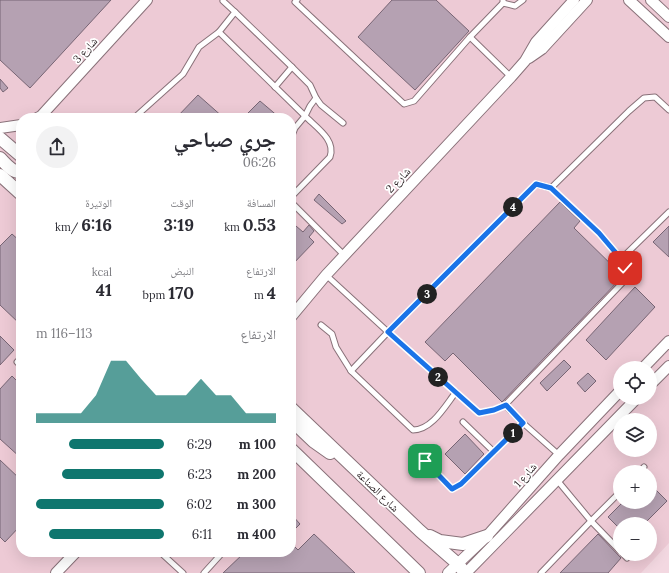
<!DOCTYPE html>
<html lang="ar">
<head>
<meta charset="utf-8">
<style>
  body { margin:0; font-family:Lora,"Noto Naskh Arabic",serif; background:#f2f2f3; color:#2b2b33; direction:rtl; height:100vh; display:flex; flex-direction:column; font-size:15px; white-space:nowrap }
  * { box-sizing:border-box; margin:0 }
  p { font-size:13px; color:#7c7c81 }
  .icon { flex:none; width:22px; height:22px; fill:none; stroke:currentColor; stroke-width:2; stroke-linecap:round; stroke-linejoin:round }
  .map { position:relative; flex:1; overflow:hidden; direction:ltr }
  .drawer { position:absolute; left:16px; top:113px; width:280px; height:444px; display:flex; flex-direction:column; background:#fff; border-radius:16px; box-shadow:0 4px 16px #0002; direction:rtl }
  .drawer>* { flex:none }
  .buttons { position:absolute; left:613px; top:361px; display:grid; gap:8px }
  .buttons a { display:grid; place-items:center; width:44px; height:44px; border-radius:50%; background:#fff; box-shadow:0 4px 16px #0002; font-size:20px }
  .pin { position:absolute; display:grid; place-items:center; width:34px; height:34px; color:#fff; margin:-17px; border-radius:8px; box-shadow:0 2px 6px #0006 }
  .km { position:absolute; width:20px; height:20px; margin:-10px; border-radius:50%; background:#222; color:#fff; font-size:11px; line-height:20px; text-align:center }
  .round { display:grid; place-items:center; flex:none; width:42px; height:42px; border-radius:21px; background:#f2f2f3 }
  .head { display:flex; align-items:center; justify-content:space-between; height:68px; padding:0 20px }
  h1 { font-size:22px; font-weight:800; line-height:30px }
  .metrics { display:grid; grid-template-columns:repeat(3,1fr); gap:6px; height:68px; padding:4px 20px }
  .metrics div { display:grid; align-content:center }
  .metrics b { font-size:17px; font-weight:800 }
  .metrics small { font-size:11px; font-weight:400 }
  .metrics p { font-size:11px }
  .chart { height:112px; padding:8px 20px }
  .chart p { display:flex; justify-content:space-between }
  .chart svg { width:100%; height:72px; margin-top:4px; fill:#0f766e; opacity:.7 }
  ul { padding:0 20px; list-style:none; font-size:13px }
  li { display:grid; grid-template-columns:64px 48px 1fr; align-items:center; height:30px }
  li i { height:10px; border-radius:5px; background:#0f766e }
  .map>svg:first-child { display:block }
</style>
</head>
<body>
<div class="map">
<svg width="669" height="573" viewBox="0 0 669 573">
  <rect width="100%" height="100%" fill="#f3d8e1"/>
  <path fill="#edcad5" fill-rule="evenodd" d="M0 0H669V543L641 573H0ZM21 118H291V552H21ZM620 368H650V398H620ZM620 420H650V450H620ZM620 472H650V502H620ZM620 524H650V554H620Z"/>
  <g fill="#b5a1b2" stroke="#776574">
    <path d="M0 0H111L30 88 0 60Z"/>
    <path d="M392 0H436L469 31 415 90 358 37Z"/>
    <path d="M0 79 8 88 3 92 0 88Z"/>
    <path d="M198 95 224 118H176Z"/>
    <path d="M260 101 280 118H243Z"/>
    <path d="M319 194 346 221 342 224 314 200Z"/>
    <path d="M560 202 580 221 574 228 623 276 502 402 453 353 445 361 425 342Z"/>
    <path d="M309 225 314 231 309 237 314 242 291 266V231L296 226 303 232Z"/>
    <path d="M669 226V257L653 242Z"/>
    <path d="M12 234 21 242V325L0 305V246Z"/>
    <path d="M635 287 655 307 606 360 586 340Z"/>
    <path d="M0 336 14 350 0 365Z"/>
    <path d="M564 360 571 367 547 391 540 383Z"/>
    <path d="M588 373 596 381 585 392 577 383Z"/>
    <path d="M12 376 21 385V458L0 439V389Z"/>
    <path d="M465 434 484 454 465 474 445 454Z"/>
    <path d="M0 460 21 480V525L5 542 0 537Z"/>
    <path d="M650 484 667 501 644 524H620V529L608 517 623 502H650Z"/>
    <path d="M291 514 300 524 291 533Z"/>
    <path d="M314 534 355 573H223L245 552H291V543L298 550Z"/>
    <path d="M598 534 621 558 608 573H560Z"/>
  </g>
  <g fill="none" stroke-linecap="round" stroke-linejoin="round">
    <g stroke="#897179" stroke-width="7">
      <g id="service">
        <path d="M297 0 295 2 404 104 414 101 470 37 511 77"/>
        <path d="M223 1 235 12 219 32 305 116 310 106 316 98"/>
        <path d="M503 3 515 6 523 0"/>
        <path d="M235 12 292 67 310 85 316 98 321 105 343 123"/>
        <path d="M470 37 503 3V0"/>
        <path d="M275 87 292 67"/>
        <path d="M134 118 183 74 199 47 219 32"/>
        <path d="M291 138 295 128 305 116C317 128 336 140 330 157L291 197"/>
        <path d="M551 188 629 111 644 98 655 97 669 110"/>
        <path d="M291 202 344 255"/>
        <path d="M620 260 669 212"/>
        <path d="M326 275 388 332 479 413 494 410 505 405 523 423 559 455"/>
        <path d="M321 325 332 334 336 347 351 371"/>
        <path d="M21 358 17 362 21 366"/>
        <path d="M456 392C445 406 432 430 413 430L351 371 388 332 536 184 551 188 599 233 616 253 628 277 505 405"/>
        <path d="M463 422 494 452"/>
        <path d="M425 461 452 489 461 484 523 423"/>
        <path d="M640 472 644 467"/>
        <path d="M557 480 591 521 620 492"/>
        <path d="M160 552 183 573"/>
        <path d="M623 554 627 558"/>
        <path d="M204 573 223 552"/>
        <path d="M541 573 591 521 620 551"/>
      </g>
    </g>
    <g stroke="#897179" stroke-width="12">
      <g id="minor">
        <path d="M629 0 669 37"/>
        <path d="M651 0 669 17"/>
        <path d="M529 58 542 49 587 0"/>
        <path d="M37 118 41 116 147 0"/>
        <path d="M0 128 21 125"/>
        <path d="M291 317 326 275 511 77 525 61 536 42 574 0"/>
        <path d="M643 368 669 341"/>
        <path d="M650 385 669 366"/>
        <path d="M56 573 76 552"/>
        <path d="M448 573 487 536 559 455 620 391"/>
        <path d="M466 573 637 398"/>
      </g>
    </g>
    <g stroke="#897179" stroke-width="14">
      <g id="tertiary">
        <path d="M0 138 21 156"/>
        <path d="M0 158C6 164 12 173 21 172"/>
        <path d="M0 175 21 194"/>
        <path d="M291 408 420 531 458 564 465 573"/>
        <path d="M291 420 313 441 330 453"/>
        <path d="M291 449 419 573"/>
        <path d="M430 536 440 541 463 544 487 536"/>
      </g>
    </g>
    <use href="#service" stroke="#fff" stroke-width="5"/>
    <use href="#minor" stroke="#fff" stroke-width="10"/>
    <use href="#tertiary" stroke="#fff" stroke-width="12"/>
  </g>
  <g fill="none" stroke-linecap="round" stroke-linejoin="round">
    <g stroke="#fff" stroke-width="8">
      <path id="route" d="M425 461 452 489 461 484 523 423 506 405 494 410 479 413 388 332 536 184 551 188 599 233 616 253 625 268"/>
    </g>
    <use href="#route" stroke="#1a73e8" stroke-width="5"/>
  </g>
  <g text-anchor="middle" stroke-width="3.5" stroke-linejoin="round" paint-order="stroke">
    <g font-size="11" fill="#261c1f" stroke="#fff">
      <text transform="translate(85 50) rotate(-48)" y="4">شارع 3</text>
      <text transform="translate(398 180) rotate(-47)" y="4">شارع 2</text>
      <text transform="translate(525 475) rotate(-49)" y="4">شارع 1</text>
      <text transform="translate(378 491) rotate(44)" y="4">شارع الصناعة</text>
    </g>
  </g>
</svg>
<div class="buttons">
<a><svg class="icon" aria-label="locate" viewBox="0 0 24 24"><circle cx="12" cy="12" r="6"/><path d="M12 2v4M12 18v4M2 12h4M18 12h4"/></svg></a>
<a><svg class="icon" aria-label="layers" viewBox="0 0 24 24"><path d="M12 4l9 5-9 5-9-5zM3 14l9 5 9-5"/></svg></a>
<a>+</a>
<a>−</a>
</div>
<div class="pin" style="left:425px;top:461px;background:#1e9e55"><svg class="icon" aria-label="arrive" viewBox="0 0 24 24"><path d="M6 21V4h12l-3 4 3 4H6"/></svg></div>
<div class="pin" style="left:625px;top:268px;background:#d93025"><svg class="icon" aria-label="check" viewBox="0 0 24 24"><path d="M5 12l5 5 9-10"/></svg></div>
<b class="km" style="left:513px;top:433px">1</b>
<b class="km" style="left:438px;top:377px">2</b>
<b class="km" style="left:427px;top:294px">3</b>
<b class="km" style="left:513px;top:207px">4</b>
<section class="drawer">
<div class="head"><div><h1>جري صباحي</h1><p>06:26</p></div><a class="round"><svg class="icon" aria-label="share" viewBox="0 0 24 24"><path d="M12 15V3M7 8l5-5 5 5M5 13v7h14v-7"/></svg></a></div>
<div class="metrics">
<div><p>المسافة</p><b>0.53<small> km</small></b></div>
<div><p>الوقت</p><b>3:19</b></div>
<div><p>الوتيرة</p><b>6:16<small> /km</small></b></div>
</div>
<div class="metrics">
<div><p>الارتفاع</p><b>4<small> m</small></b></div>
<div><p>النبض</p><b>170<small> bpm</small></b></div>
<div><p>kcal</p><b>41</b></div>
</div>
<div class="chart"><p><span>الارتفاع</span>113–116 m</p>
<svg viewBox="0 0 160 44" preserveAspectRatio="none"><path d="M0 44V38L10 38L20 38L30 38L40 27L50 6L60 6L70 17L80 27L90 27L100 27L110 17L120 27L130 27L140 38L150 38L160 38V44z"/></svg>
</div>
<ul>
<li><b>100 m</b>6:29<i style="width:74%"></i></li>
<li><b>200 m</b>6:23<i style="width:80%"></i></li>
<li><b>300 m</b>6:02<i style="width:100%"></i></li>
<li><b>400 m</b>6:11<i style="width:90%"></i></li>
</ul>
</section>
</div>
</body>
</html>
